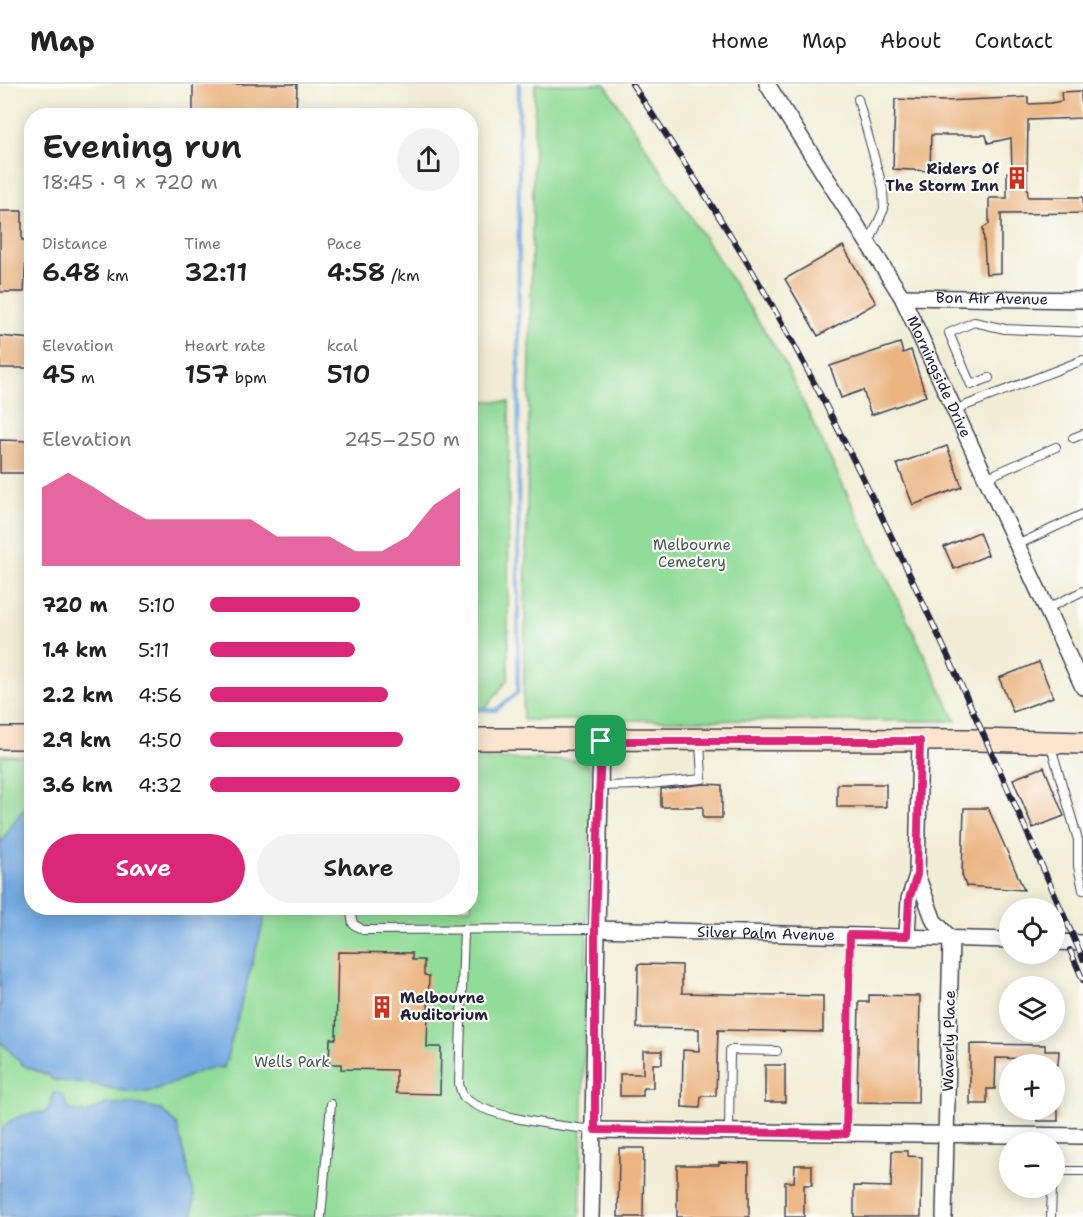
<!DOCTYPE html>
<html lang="en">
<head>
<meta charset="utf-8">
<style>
  body { margin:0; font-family:"Shantell Sans",sans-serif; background:#f2f2f2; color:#222; height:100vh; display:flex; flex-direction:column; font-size:22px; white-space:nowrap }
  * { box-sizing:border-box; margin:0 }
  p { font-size:20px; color:#767676 }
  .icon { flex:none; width:33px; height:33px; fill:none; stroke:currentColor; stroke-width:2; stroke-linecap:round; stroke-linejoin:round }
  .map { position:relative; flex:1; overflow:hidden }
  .details { position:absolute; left:24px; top:24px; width:454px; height:807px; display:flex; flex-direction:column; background:#fff; border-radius:24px; box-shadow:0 3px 15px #0003 }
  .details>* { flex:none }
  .controls { position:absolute; left:999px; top:814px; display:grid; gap:12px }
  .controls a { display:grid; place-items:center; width:66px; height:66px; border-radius:50%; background:#fff; box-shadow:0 3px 15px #0003; font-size:30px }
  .pin { position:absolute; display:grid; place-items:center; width:51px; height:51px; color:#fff; margin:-26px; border-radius:12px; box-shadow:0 3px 9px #0006 }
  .round { display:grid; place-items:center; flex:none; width:63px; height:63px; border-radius:32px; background:#f2f2f2 }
  .overview { display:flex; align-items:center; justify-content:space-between; height:102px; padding:0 18px }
  h1 { font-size:33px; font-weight:600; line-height:45px }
  .stats { display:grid; grid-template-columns:repeat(3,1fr); gap:9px; height:102px; padding:6px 18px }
  .stats div { display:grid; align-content:center }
  .stats b { font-size:26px; font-weight:600 }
  .stats small { font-size:16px; font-weight:400 }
  .stats p { font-size:16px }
  .chart { height:168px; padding:12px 18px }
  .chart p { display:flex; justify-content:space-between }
  .chart svg { width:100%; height:108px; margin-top:6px; fill:#db2777; opacity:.7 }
  .action { display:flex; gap:12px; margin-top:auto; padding:12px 18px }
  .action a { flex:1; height:69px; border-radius:36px; background:#db2777; color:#fff; font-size:24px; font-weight:600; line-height:69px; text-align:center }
  .action a+a { background:#f2f2f2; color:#222 }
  ul { padding:0 18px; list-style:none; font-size:20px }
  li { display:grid; grid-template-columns:96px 72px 1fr; align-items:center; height:45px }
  li i { height:15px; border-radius:8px; background:#db2777 }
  header { display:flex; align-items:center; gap:36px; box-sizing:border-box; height:84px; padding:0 30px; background:#fff; border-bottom:2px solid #e0e0e0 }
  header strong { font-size:28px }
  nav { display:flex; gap:33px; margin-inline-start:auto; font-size:21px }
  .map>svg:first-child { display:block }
</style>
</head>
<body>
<header>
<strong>Map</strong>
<nav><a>Home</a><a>Map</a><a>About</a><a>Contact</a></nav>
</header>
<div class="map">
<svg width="1083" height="1133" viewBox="0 0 1083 1133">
  <rect width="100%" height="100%" fill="#fdfcf7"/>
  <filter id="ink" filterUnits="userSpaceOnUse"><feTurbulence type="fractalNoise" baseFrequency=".0167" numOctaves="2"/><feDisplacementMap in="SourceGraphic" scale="12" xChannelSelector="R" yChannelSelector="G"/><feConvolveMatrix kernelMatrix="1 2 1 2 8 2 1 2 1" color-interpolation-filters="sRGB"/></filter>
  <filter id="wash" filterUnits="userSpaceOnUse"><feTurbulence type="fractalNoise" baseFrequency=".008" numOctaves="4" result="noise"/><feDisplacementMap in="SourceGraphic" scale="24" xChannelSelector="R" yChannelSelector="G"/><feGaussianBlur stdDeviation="1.35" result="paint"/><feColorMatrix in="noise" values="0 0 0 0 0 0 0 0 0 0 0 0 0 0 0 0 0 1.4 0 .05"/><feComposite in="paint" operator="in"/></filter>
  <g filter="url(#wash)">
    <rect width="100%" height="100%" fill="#f1edd6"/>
    <g fill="#91dc98" stroke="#5a7f6a" stroke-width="1.5">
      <path d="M535 0H605L782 274 956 637 523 636Z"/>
      <path d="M471 316 509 318 508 595 486 624 471 623Z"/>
      <path d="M0 671 31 672 32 824H471V675L583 676 591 686 580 1133H0Z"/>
    </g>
    <g fill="#72a9e1" stroke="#4a668e" stroke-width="1.5">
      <path d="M31 717 32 824H262L264 836 224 984C203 979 169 1006 145 1008 121 1010 99 999 76 998 68 997 61 998 53 996L48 991 24 982 0 957V760L18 732Z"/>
      <path d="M53 1009 62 1010 69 1026 87 1029 106 1020H134L160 1025 177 1041 194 1111 193 1133H0V1049C8 1031 28 1030 45 1028L50 1023Z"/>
    </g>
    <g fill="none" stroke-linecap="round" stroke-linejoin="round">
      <path stroke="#72a9e1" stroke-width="4" d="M471 626H496L518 608 519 0"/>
    </g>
    <g id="blocks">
      <g fill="#ebb480">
        <path d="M193 0H297L296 32H193Z"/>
        <path d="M1081 7 1082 34 1028 36 1027 99 1028 113H1083V129L1001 130V189L986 190 983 144 989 140V114H1007V88L1012 87 1011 54 988 59 986 51H931L930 87 893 85 895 15 945 17 1028 13V20L1051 19 1062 17 1061 8Z"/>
        <path d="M0 127H22V156H27L24 208H0Z"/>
        <path d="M843 162 876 219 818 252 785 195Z"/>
        <path d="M0 252 32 255V284H0Z"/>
        <path d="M900 259 903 269 911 266 926 312 871 331 863 306 841 314 830 282Z"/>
        <path d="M0 356 32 357V389H0Z"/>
        <path d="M947 362 962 403 913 421 897 380Z"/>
        <path d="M979 448 988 471 954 485 944 463Z"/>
        <path d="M1039 578 1053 613 1013 628 999 594Z"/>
        <path d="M1044 683 1064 732 1033 744 1013 695Z"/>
        <path d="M704 700 722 701V734H703V723H661V705Z"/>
        <rect x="837" y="700" width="49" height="23"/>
        <path d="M964 724H988L1024 806 966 802 962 791Z"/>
        <path d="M338 868 412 869V876H424V891L429 892 427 963H441L440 1010 396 1009V986L341 985V980H329L330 955H336Z"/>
        <path d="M638 880 682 881V909L823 912V948L718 946 716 1012H701L700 1024 682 1023 683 966 699 967V945L637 944Z"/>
        <path d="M869 911 920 912 918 1019 857 1018 859 918H869Z"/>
        <path d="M970 960 1045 961V967H1059L1058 981H1038V975L996 974 995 1005H987V1020H970Z"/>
        <path d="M643 967H662V980H653V1004H643V1012H620V990H643Z"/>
        <rect x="765" y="981" width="20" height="37"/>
        <rect x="1037" y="1026" width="21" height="11"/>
        <path d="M619 1064H644L643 1133H618Z"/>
        <path d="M892 1067H908V1072L922 1073 921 1133H854V1102L891 1103Z"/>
        <path d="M719 1078 749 1079V1133H677V1081H719Z"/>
        <path d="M795 1081H812V1101H804V1133H785V1098H794Z"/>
      </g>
    </g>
  </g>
  <g filter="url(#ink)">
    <use href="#blocks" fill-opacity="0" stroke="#414052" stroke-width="1.5"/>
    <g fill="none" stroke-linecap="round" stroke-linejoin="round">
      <g stroke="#414052" stroke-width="10">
        <g id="lane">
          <path d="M858 15 883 105 884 125 869 159"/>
          <path d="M989 294 971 301 949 249 974 238 1005 245 1083 248"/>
          <path d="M954 326 1083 276"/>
          <path d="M1073 354 1083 350"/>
          <path d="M986 394 1056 363"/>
          <path d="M1017 461 1083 430"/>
          <path d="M1046 525 1083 507"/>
          <path d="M1050 659 1078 756V782L1083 806"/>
          <path d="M599 702 639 701 702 695 700 658"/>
          <path d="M350 824 353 840 363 846 595 845"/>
          <path d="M464 845 459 1000C460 1004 462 1010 464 1013 487 1035 564 1042 595 1046"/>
          <path d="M729 1048 730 966 777 967"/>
          <path d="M846 1050 850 851"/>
          <path d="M1054 1087H1083"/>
          <path d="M321 1133 331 1020"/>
          <path d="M1051 1133 1052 1104"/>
        </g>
      </g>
      <g stroke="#414052" stroke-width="18">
        <g id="street">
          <path id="s1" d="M767 0 902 213 1083 603"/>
          <path id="s2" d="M902 213 1083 216"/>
          <path d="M917 791 934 837 951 855 944 1133"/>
          <path id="s3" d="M595 845 1010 856"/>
          <path d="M907 852 909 815 917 791 920 657"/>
          <path d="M1054 858 1083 859"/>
          <path d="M595 1046 1083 1052"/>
          <path d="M591 1133 601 657"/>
        </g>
      </g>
      <g stroke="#414052" stroke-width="24">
        <g id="secondary">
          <path d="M0 654H32"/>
          <path d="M471 655 977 656 1083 659"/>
        </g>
      </g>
      <use href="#lane" stroke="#fff" stroke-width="8"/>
      <use href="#street" stroke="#fff" stroke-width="15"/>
      <use href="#secondary" stroke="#fbe5cf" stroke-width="21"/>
      <g stroke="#22223b" stroke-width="6">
        <g id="rail">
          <path d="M632 0C688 83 747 173 794 261 901 460 992 668 1083 875"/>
          <path d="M1070 866 1083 896"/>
        </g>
      </g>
      <use href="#rail" stroke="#fdfcf7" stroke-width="4" stroke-dasharray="11" stroke-linecap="butt"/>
    </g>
  </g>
  <g fill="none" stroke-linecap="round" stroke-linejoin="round" filter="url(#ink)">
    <g stroke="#fff" stroke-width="12">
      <path id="route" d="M601 657H920L917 791 909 815 907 852 850 851 846 1050 595 1046V845Z"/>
    </g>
    <use href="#route" stroke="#db2777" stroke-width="8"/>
  </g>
  <defs>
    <g id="building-bare" transform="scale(1.8)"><path d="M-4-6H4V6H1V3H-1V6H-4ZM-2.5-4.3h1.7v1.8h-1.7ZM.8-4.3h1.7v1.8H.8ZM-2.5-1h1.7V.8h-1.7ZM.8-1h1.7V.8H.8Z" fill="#c8321e" stroke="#fdfcf7" stroke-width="2.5" paint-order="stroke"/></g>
  </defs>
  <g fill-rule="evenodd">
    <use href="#building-bare" x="1017" y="94"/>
    <use href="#building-bare" x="382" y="923"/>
  </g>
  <g text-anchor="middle" stroke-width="4.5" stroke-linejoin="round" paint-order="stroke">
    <g font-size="15" font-weight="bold" fill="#22223b" stroke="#fdfcf7" text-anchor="end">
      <text x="999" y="90">Riders Of<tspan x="999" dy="17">The Storm Inn</tspan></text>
      <text x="400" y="919" text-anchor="start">Melbourne<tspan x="400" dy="17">Auditorium</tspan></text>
    </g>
    <g font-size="15" fill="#22223b" stroke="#fdfcf7">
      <text dy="5" stroke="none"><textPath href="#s2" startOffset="90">Bon Air Avenue</textPath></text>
      <text dy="5" stroke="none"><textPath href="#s1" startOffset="340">Morningside Drive</textPath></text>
      <text dy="5" stroke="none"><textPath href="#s3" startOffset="171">Silver Palm Avenue</textPath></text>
      <text transform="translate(949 957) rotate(-89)" y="5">Waverly Place</text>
    </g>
    <g font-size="15" fill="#435a57" stroke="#fdfcf7">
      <text x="692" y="466">Melbourne<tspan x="692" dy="17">Cemetery</tspan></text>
      <text x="292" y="983">Wells Park</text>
    </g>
  </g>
</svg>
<div class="controls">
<a><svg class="icon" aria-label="locate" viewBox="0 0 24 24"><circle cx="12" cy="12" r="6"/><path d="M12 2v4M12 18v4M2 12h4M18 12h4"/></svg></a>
<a><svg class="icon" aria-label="layers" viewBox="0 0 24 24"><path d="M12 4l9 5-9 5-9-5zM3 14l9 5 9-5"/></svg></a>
<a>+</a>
<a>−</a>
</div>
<div class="pin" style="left:601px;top:657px;background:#1e9e55"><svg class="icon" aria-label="arrive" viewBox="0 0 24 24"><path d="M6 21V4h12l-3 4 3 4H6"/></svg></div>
<section class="details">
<div class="overview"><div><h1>Evening run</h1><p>18:45 · 9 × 720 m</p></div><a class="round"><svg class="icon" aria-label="share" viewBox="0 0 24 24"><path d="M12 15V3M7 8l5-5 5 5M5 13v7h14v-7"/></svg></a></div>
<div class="stats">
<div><p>Distance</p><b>6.48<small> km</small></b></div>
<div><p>Time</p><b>32:11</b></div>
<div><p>Pace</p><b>4:58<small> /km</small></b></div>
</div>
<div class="stats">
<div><p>Elevation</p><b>45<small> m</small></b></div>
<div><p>Heart rate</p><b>157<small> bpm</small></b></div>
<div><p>kcal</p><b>510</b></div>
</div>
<div class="chart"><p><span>Elevation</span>245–250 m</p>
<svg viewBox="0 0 160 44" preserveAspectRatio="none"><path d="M0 44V12L10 6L20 12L30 19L40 25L50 25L60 25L70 25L80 25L90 32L100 32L110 32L120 38L130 38L140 32L150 19L160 12V44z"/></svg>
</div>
<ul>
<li><b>720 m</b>5:10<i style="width:60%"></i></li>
<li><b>1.4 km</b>5:11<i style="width:58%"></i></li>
<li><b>2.2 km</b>4:56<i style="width:71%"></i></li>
<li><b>2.9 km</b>4:50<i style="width:77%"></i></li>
<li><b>3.6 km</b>4:32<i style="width:100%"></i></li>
</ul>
<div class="action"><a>Save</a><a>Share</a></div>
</section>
</div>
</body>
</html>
